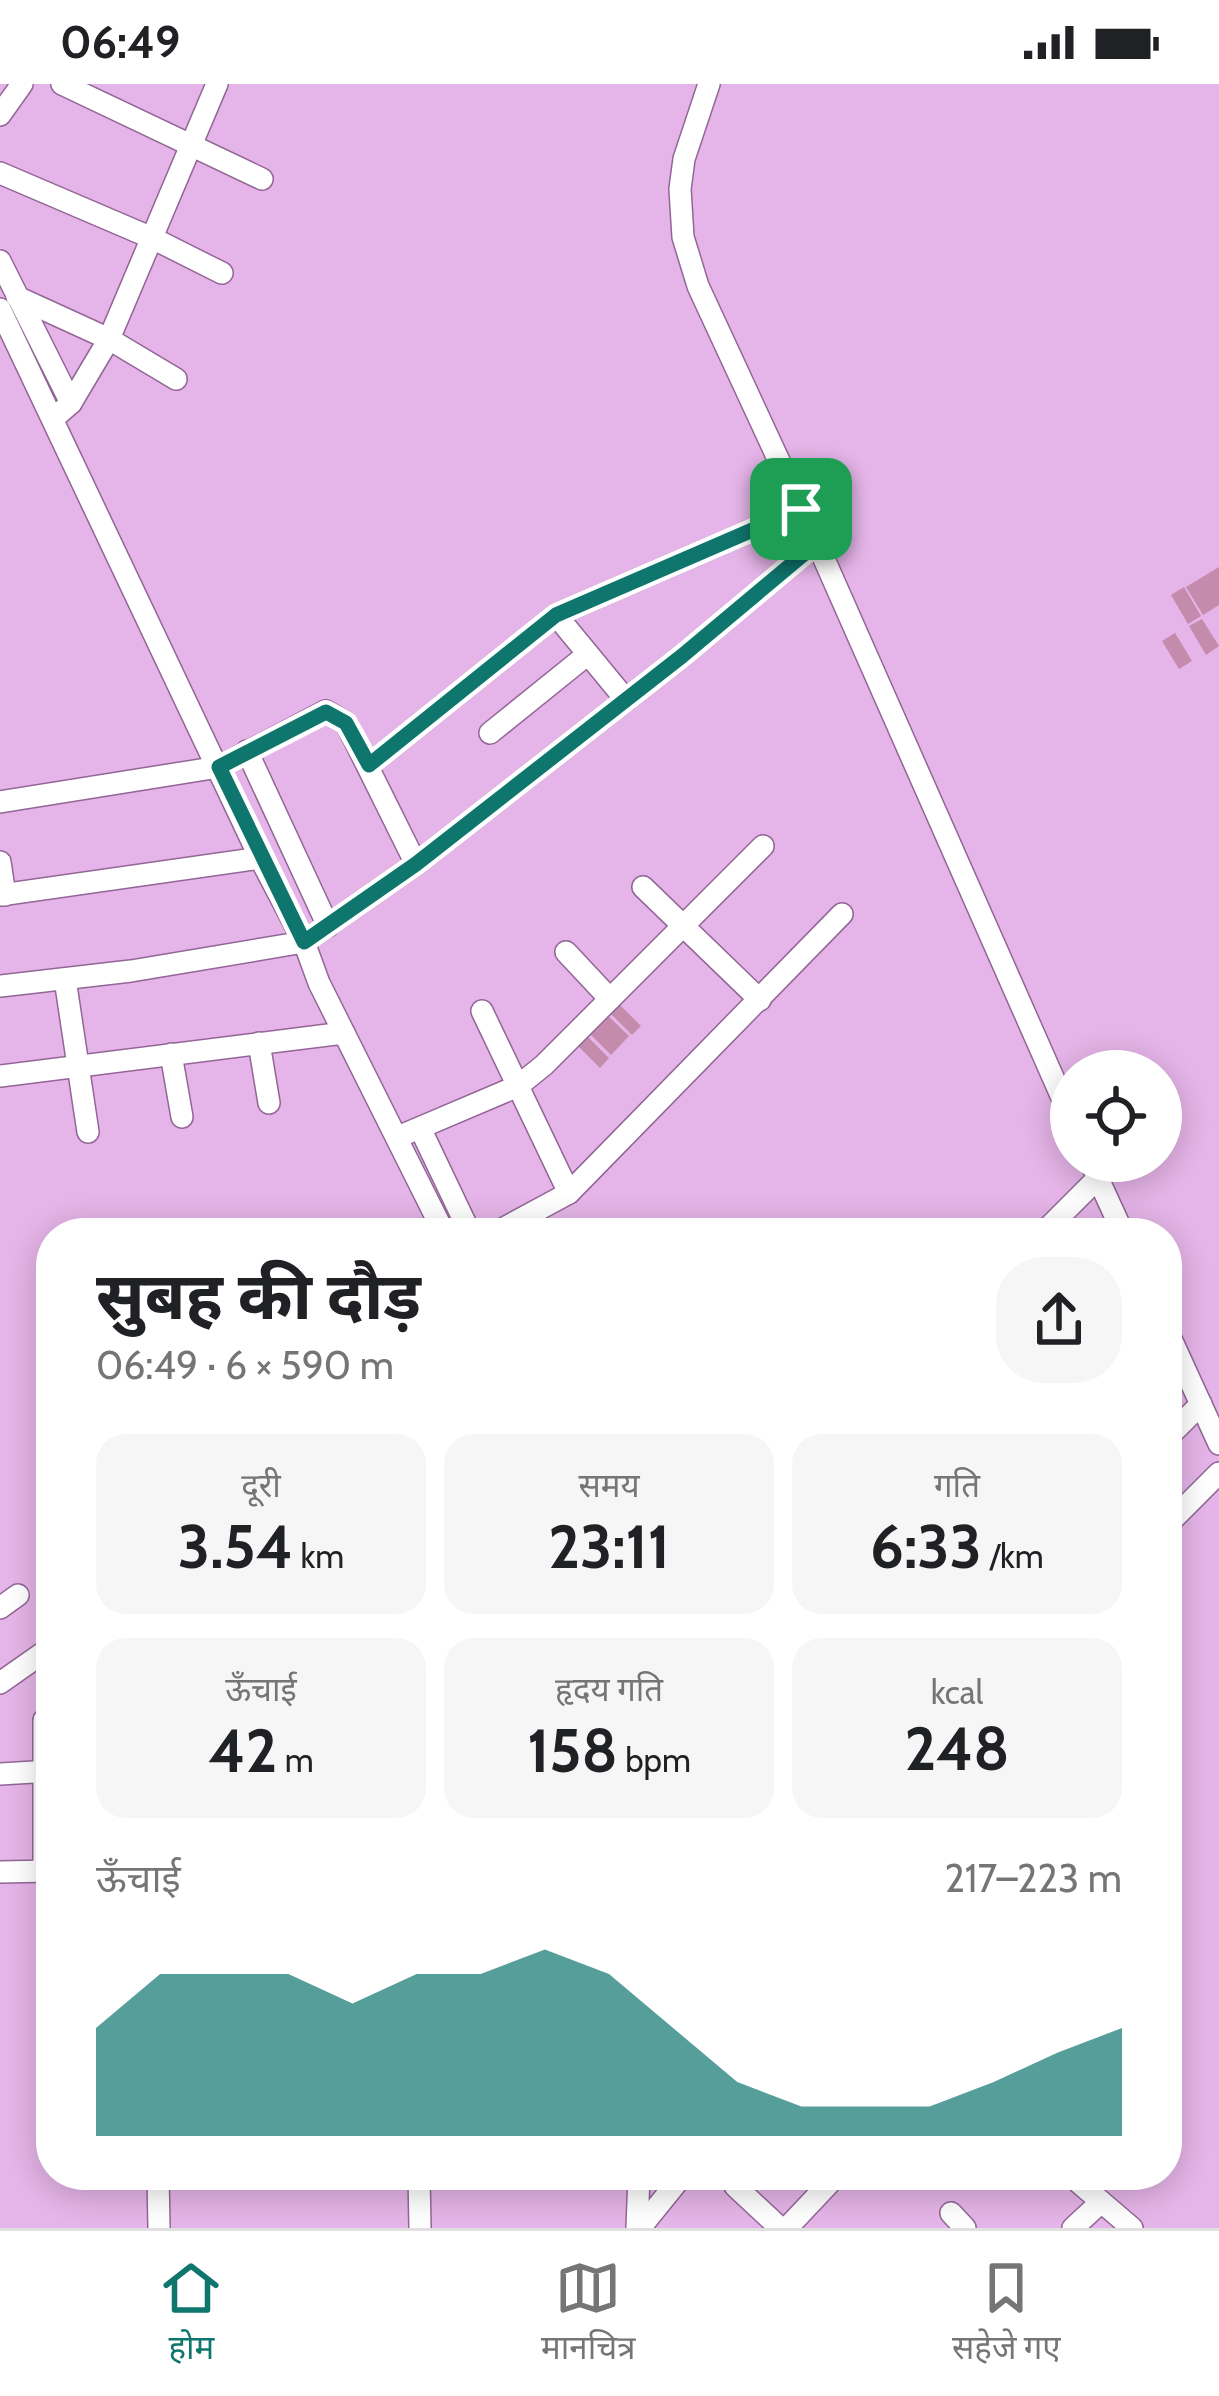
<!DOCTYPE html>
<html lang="hi">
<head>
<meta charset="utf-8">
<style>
  body { margin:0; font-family:Cabin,"Noto Sans Devanagari",sans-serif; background:#f6f6f6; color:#202124; height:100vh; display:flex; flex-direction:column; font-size:45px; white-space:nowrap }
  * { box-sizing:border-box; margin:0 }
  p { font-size:39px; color:#757577 }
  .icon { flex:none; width:66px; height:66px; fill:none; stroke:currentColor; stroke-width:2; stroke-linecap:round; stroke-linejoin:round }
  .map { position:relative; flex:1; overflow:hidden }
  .drawer { position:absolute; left:36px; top:1134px; width:1146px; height:972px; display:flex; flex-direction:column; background:#fff; border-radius:48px; box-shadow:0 6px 30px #0003 }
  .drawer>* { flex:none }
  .fabs { position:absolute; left:1050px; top:966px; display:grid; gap:24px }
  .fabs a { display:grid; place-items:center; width:132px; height:132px; border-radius:50%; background:#fff; box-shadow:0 6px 30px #0003; font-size:60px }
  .pin { position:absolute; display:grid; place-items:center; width:102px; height:102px; color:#fff; margin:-51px; border-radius:24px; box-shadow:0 6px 18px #0006 }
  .round { display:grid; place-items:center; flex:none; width:126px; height:126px; border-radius:48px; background:#f6f6f6 }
  .headline { display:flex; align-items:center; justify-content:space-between; height:204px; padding:0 60px }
  h1 { font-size:66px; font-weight:700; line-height:90px }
  .figures { display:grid; grid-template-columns:repeat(3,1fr); gap:18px; height:204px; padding:12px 60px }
  .figures div { display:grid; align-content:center; border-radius:30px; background:#f6f6f6; text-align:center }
  .figures b { font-size:60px; font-weight:700 }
  .figures small { font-size:33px; font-weight:400 }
  .figures p { font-size:33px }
  .chart { height:336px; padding:24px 60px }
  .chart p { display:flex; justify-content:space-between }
  .chart svg { width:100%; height:216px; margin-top:12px; fill:#0f766e; opacity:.7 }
  .status { display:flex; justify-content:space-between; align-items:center; height:84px; padding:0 60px; background:#fff; direction:ltr }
  .status svg { height:33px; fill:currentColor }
  .menu { display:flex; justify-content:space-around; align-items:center; height:168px; border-top:3px solid #e0e0e0; background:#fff; font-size:33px; color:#757577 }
  .menu a { display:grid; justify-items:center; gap:6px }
  .menu .selected { color:#0f766e }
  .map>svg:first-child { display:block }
</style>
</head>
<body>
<div class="status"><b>06:49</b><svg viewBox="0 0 49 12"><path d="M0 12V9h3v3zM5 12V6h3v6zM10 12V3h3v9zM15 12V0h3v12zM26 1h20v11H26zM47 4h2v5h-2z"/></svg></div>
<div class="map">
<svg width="1219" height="2144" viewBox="0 0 1219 2144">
  <rect width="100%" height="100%" fill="#e5b4e8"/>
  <g fill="#c58bac">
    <path d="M1219 483V521L1203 531 1186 503Z"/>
    <path d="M1184 503 1201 532 1188 540 1171 511Z"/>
    <path d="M1202 535 1219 562 1206 571 1189 542Z"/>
    <path d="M1175 549 1192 577 1179 585 1162 557Z"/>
    <path d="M616 917 641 942 632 951 607 926Z"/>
    <path d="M604 928 629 952 611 971 586 946Z"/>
    <path d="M584 949 609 974 600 984 575 959Z"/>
  </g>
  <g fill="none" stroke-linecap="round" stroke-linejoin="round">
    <g stroke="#926696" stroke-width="24">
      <g id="minor">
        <path d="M62 0 262 95"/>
        <path d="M709 0 684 75 680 105 683 153 698 202 817 459 1071 1034"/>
        <path d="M0 31 22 0"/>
        <path d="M0 89 152 154 222 189"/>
        <path d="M0 177 71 319"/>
        <path d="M17 213 109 255 176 295"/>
        <path d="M0 225 260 774 304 858 319 899 444 1149"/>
        <path d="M54 334 71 319 109 255 217 0"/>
        <path d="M556 531 626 616"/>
        <path d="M490 649 588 570"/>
        <path d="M247 667 328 842"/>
        <path d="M369 681 556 531 801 425"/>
        <path d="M0 718 219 683 326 627 346 639 416 780"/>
        <path d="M0 778 5 811"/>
        <path d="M643 803 760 916"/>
        <path d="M0 811 260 774"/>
        <path d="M566 868 610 915"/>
        <path d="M65 895 88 1048"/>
        <path d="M0 902 131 887 304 858 416 780 682 572 817 459"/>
        <path d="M482 927 569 1109"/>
        <path d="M259 959 269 1019"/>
        <path d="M171 970 182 1033"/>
        <path d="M0 992 344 949"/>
        <path d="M420 1044 470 1149"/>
        <path d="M398 1053 518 1002 544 981 763 762"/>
        <path d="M1090 1077 1123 1149"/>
        <path d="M495 1149 569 1109 842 830"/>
        <path d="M1043 1149 1098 1094"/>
        <path d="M1167 1246 1219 1360"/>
        <path d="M1167 1354 1201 1320"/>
        <path d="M1167 1441 1219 1389"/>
        <path d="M0 1524 18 1511"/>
        <path d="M0 1599 47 1566"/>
        <path d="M0 1690 51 1687"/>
        <path d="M44 1787V1636"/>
        <path d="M0 1788 51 1787"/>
        <path d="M158 2091 159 2144"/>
        <path d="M419 2091 420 2144"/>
        <path d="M1070 2091 1132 2144"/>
        <path d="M735 2102 780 2144"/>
        <path d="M951 2129 965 2144"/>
        <path d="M637 2144 639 2091"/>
        <path d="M640 2144 683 2091"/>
        <path d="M787 2144 837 2091"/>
        <path d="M1073 2144 1100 2119"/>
      </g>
    </g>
    <use href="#minor" stroke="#fff" stroke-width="21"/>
  </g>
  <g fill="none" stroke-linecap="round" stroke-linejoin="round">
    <g stroke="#fff" stroke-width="24">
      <path id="route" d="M801 425 817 459 682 572 416 780 304 858 219 683 326 628 346 639 369 681 556 531Z"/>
    </g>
    <use href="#route" stroke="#0f766e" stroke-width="15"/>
  </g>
</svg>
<div class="fabs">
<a><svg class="icon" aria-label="locate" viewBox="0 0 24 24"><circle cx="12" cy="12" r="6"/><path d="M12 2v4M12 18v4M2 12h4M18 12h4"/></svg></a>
</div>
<div class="pin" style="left:801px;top:425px;background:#1e9e55"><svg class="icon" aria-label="arrive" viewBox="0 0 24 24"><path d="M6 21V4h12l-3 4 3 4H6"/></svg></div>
<section class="drawer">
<div class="headline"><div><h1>सुबह की दौड़</h1><p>06:49 · 6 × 590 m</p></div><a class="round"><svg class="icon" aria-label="share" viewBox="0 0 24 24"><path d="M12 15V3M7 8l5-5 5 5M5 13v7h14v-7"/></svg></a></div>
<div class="figures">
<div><p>दूरी</p><b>3.54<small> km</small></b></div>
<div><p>समय</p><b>23:11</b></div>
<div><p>गति</p><b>6:33<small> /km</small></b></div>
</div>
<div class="figures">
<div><p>ऊँचाई</p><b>42<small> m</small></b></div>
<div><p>हृदय गति</p><b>158<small> bpm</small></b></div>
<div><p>kcal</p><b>248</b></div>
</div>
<div class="chart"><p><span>ऊँचाई</span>217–223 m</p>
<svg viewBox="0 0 160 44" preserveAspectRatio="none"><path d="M0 44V22L10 11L20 11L30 11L40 17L50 11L60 11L70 6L80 11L90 22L100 33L110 38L120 38L130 38L140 33L150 27L160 22V44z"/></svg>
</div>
</section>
</div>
<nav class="menu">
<a class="selected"><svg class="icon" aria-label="home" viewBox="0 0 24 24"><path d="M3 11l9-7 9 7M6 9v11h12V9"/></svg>होम</a>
<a><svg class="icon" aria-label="map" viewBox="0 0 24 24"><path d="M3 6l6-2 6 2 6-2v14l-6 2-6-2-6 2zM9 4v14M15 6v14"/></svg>मानचित्र</a>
<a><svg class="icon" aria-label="saved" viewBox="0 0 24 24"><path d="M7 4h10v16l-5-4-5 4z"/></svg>सहेजे गए</a>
</nav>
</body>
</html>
